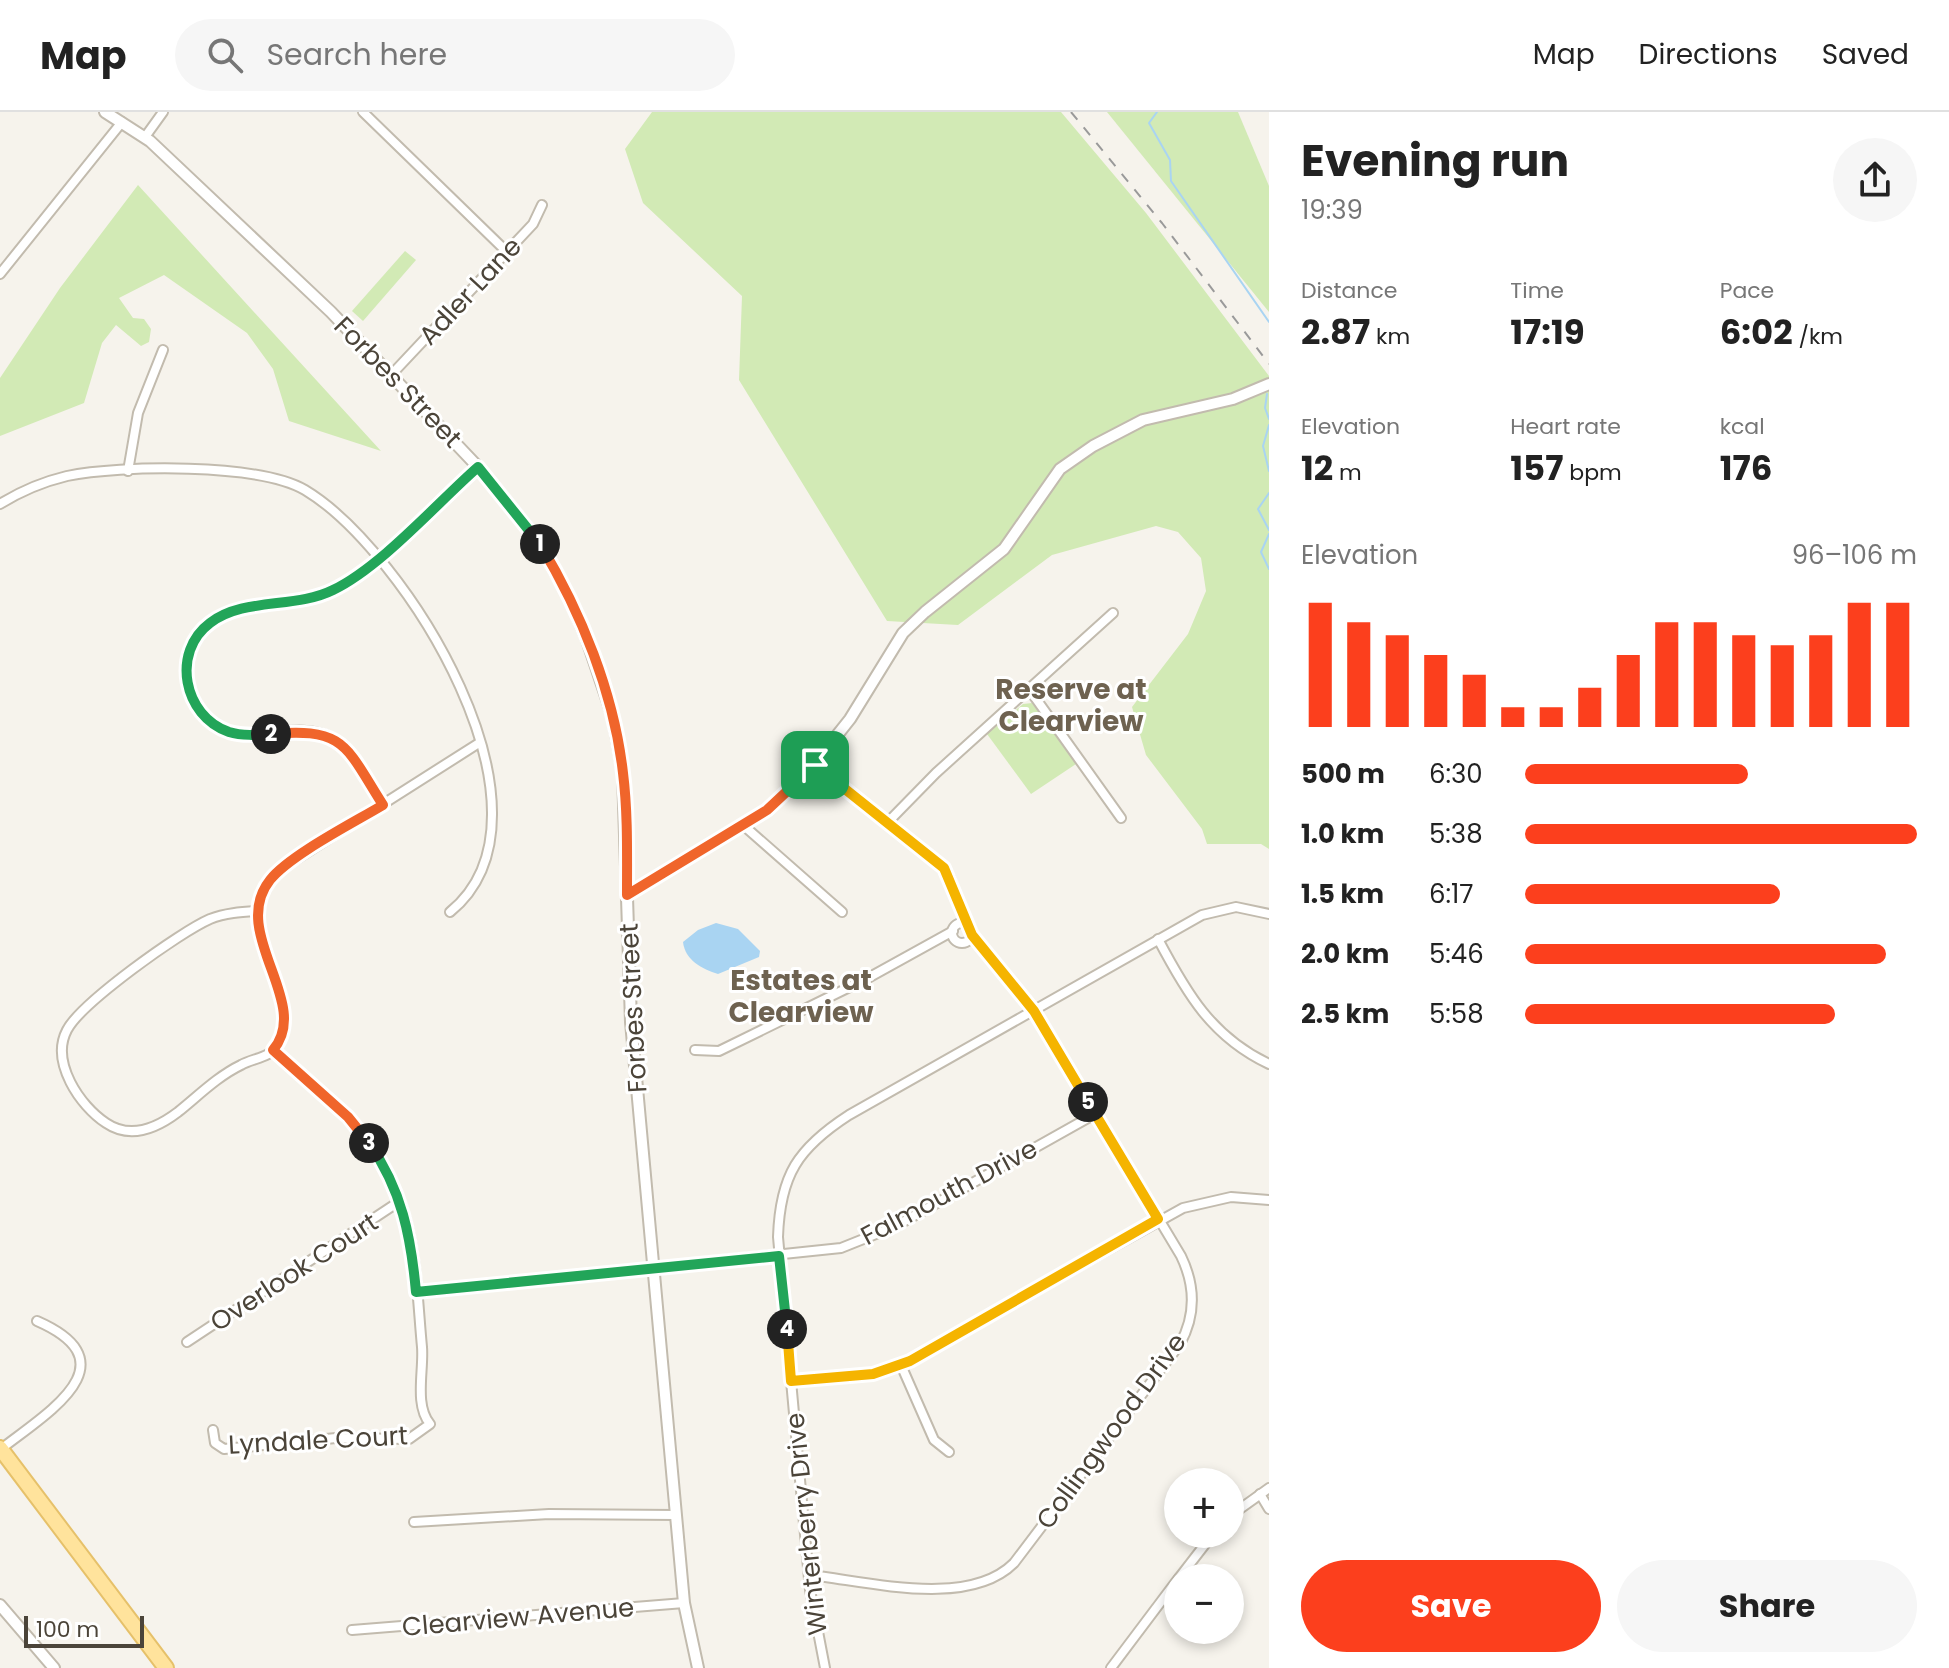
<!DOCTYPE html>
<html lang="en">
<head>
<meta charset="utf-8">
<style>
  body { margin:0; font-family:Poppins,sans-serif; background:#f6f6f6; color:#222; height:100vh; display:flex; flex-direction:column; font-size:30px; white-space:nowrap }
  * { box-sizing:border-box; margin:0 }
  p { font-size:26px; color:#767676 }
  .icon { flex:none; width:44px; height:44px; fill:none; stroke:currentColor; stroke-width:2; stroke-linecap:round; stroke-linejoin:round }
  .map { position:relative; flex:1; overflow:hidden }
  .side { display:flex; flex-direction:column; background:#fff; width:680px }
  .side>* { flex:none }
  .fabs { position:absolute; left:1164px; top:1356px; display:grid; gap:16px }
  .fabs a { display:grid; place-items:center; width:80px; height:80px; border-radius:50%; background:#fff; box-shadow:0 4px 12px #0003; font-size:40px }
  .scale { position:absolute; left:24px; bottom:20px; width:120px; box-sizing:border-box; padding-left:8px; border:4px solid #4b4439; border-top:0; font-size:22px; line-height:28px; white-space:nowrap; color:#4b4439; -webkit-text-stroke:6px #fff; paint-order:stroke }
  .pin { position:absolute; display:grid; place-items:center; width:68px; height:68px; color:#fff; margin:-34px; border-radius:16px; box-shadow:0 4px 12px #0006 }
  .km { position:absolute; width:40px; height:40px; margin:-20px; border-radius:50%; background:#222; color:#fff; font-size:22px; line-height:40px; text-align:center }
  .round { display:grid; place-items:center; flex:none; width:84px; height:84px; border-radius:42px; background:#f6f6f6 }
  .overview { display:flex; align-items:center; justify-content:space-between; height:136px; padding:0 32px }
  h1 { font-size:44px; font-weight:700; line-height:60px }
  .figures { display:grid; grid-template-columns:repeat(3,1fr); gap:12px; height:136px; padding:8px 32px }
  .figures div { display:grid; align-content:center }
  .figures b { font-size:34px; font-weight:700 }
  .figures small { font-size:22px; font-weight:400 }
  .figures p { font-size:22px }
  .chart { height:224px; padding:16px 32px }
  .chart p { display:flex; justify-content:space-between }
  .chart svg { width:100%; height:144px; margin-top:8px; stroke:#fc3f1d; stroke-width:6 }
  .cta { display:flex; gap:16px; margin-top:auto; padding:16px 32px }
  .cta a { flex:1; height:92px; border-radius:48px; background:#fc3f1d; color:#fff; font-size:32px; font-weight:700; line-height:92px; text-align:center }
  .cta a+a { background:#f6f6f6; color:#222 }
  ul { padding:0 32px; list-style:none; font-size:26px }
  li { display:grid; grid-template-columns:128px 96px 1fr; align-items:center; height:60px }
  li i { height:20px; border-radius:10px; background:#fc3f1d }
  header { display:flex; align-items:center; gap:48px; box-sizing:border-box; height:112px; padding:0 40px; background:#fff; border-bottom:2px solid #e0e0e0 }
  header strong { font-size:38px }
  nav { display:flex; gap:44px; margin-inline-start:auto; font-size:28px }
  .search { width:560px; height:72px; background:#f6f6f6; display:flex; align-items:center; gap:20px; box-sizing:border-box; padding:0 28px; border-radius:44px; color:#767676; font-size:30px }
  main { display:flex; flex:1; min-height:0 }
  .map>svg:first-child { display:block }
</style>
</head>
<body>
<header>
<strong>Map</strong>
<div class="search"><svg class="icon" aria-label="search" viewBox="0 0 24 24"><circle cx="10" cy="10" r="6"/><path d="M15 15l6 6"/></svg>Search here</div>
<nav><a>Map</a><a>Directions</a><a>Saved</a></nav>
</header>
<main>
<div class="map">
<svg width="1269" height="1556" viewBox="0 0 1269 1556">
  <rect width="100%" height="100%" fill="#f6f3ec"/>
  <g fill="#d2eab5">
    <path d="M652 0H1061L1146 101 1269 264V737L1261 732H1207L1202 717 1146 643 1132 595 1188 522 1206 479 1201 446 1178 420 1156 414 1052 443 958 513 887 509 739 268 742 184 643 91 625 37Z"/>
    <path d="M1107 0H1238L1269 74V200Z"/>
    <path d="M138 73 381 339 289 309 273 257 247 221 164 163 119 186 133 206 144 207 151 217 149 230 141 234 116 213 102 231 84 291 0 324V266L60 176Z"/>
    <path d="M405 139 416 148 363 209 352 199Z"/>
    <path d="M1032 591 1076 652 1031 682 987 622 1023 592Z"/>
  </g>
  <path fill="#a9d4f2" d="M716 811 738 817 760 839 759 845 718 862C702 857 685 848 683 830L698 818Z"/>
  <g fill="none" stroke-linecap="round" stroke-linejoin="round">
    <g stroke="#a9d4f2" stroke-width="2">
      <path d="M1157 0 1149 11 1170 48 1171 69 1269 210"/>
      <path d="M1267 282 1265 296 1269 307"/>
      <path d="M1269 313 1263 334 1269 359"/>
      <path d="M1269 381 1258 397 1269 418"/>
      <path d="M1269 422 1261 440 1269 457"/>
    </g>
    <g stroke="#c2bbae" stroke-width="12">
      <g id="minor">
        <path d="M363 0 507 140"/>
        <path d="M145 25 163 0"/>
        <path d="M0 162 122 10"/>
        <path d="M392 262 533 112 542 93"/>
        <path d="M128 359 138 301 163 238"/>
        <path d="M0 392C21 379 42 370 67 364 120 353 259 351 305 378 405 438 570 702 450 800"/>
        <path d="M1029 577 1121 706"/>
        <path d="M815 653 939 751 950 766 967 813"/>
        <path d="M383 693C369 671 355 638 332 626 287 601 219 653 191 584 181 560 187 530 208 513 242 484 296 497 335 477 382 453 437 391 478 355"/>
        <path d="M888 710 936 661 1113 501"/>
        <path d="M743 713 842 800"/>
        <path d="M257 799C241 800 225 801 210 807 180 820 81 891 67 918 50 950 80 994 106 1011 131 1028 157 1016 178 1000 198 984 218 964 241 953 253 946 270 946 278 933 311 881 216 815 281 757L479 631"/>
        <circle cx="962" cy="821" r="10"/>
        <path d="M1158 827C1187 882 1212 925 1269 952"/>
        <path d="M695 938 719 939 868 866 953 819"/>
        <path d="M416 1180 841 1136 896 1114 1095 1002"/>
        <path d="M187 1230 400 1089"/>
        <path d="M901 1253 934 1328 949 1340"/>
        <path d="M791 1269 873 1262 901 1253 1183 1096 1231 1085 1269 1088"/>
        <path d="M213 1318 215 1331 224 1337 336 1326 409 1327 430 1312C414 1293 424 1258 422 1235 418 1193 417 1148 406 1108 387 1034 329 986 273 938"/>
        <path d="M1 1337C47 1301 133 1251 37 1209"/>
        <path d="M1260 1382 1269 1397"/>
        <path d="M1230 1404 1269 1376"/>
        <path d="M414 1410 549 1402 676 1403"/>
        <path d="M809 1463C867 1469 968 1497 1014 1451L1180 1232C1196 1203 1195 1173 1181 1144L1034 899 972 823"/>
        <path d="M1179 1466 1213 1422"/>
        <path d="M352 1518 684 1491"/>
        <path d="M825 1556 810 1478 778 1125C780 1063 798 1036 849 1003L1202 803 1236 795 1269 802"/>
        <path d="M1111 1556 1178 1467"/>
      </g>
    </g>
    <g stroke="#c2bbae" stroke-width="14">
      <g id="tertiary">
        <path d="M105 0 150 29 331 200 478 355 537 427 569 485 586 525 613 605 623 661 631 910 684 1491 698 1556"/>
        <path d="M627 783 767 698 804 665 850 607 903 521 925 500 1004 437 1060 357 1093 334 1143 308 1233 287 1269 272"/>
        <path d="M0 1493 54 1556"/>
      </g>
    </g>
    <g stroke="#e6c16a" stroke-width="18">
      <path id="primary" d="M0 1336 166 1556"/>
    </g>
    <use href="#minor" stroke="#fff" stroke-width="8"/>
    <use href="#tertiary" stroke="#fff" stroke-width="10"/>
    <use href="#primary" stroke="#ffe39c" stroke-width="14"/>
    <path stroke="#9a9a9a" stroke-width="2" stroke-dasharray="10 10" stroke-linecap="butt" d="M1071 0 1162 111 1269 252"/>
  </g>
  <g fill="none" stroke-linecap="round" stroke-linejoin="round">
    <g stroke="#fff" stroke-width="16">
      <path id="split-1" d="M540 432C581 500 614 581 623 661 628 701 627 742 627 783L767 698 815 653"/>
    </g>
    <g stroke="#fff" stroke-width="16">
      <path id="split-2" d="M271 622C257 623 242 624 229 620 183 604 171 540 210 511 244 485 295 497 333 478 381 455 437 391 478 355L540 432"/>
    </g>
    <g stroke="#fff" stroke-width="16">
      <path id="split-3" d="M271 622C346 615 346 635 383 693 353 711 290 743 270 768 228 821 313 891 273 938L348 1005 369 1031"/>
    </g>
    <g stroke="#fff" stroke-width="16">
      <path id="split-4" d="M369 1031C402 1078 411 1125 416 1180L779 1144 787 1217"/>
    </g>
    <g stroke="#fff" stroke-width="16">
      <path id="split-5" d="M787 1217 791 1269 873 1262 910 1249 1158 1107 1088 990"/>
    </g>
    <g stroke="#fff" stroke-width="16">
      <path id="split-6" d="M815 653 944 756 972 823 1034 899 1088 990"/>
    </g>
    <use href="#split-1" stroke="#f0652b" stroke-width="10"/>
    <use href="#split-2" stroke="#22a559" stroke-width="10"/>
    <use href="#split-3" stroke="#f0652b" stroke-width="10"/>
    <use href="#split-4" stroke="#22a559" stroke-width="10"/>
    <use href="#split-5" stroke="#f5b400" stroke-width="10"/>
    <use href="#split-6" stroke="#f5b400" stroke-width="10"/>
  </g>
  <g text-anchor="middle" stroke-width="6" stroke-linejoin="round" paint-order="stroke">
    <g font-size="26" fill="#4b4439" stroke="#fff">
      <text transform="translate(470 179) rotate(-47)" y="9">Adler Lane</text>
      <text transform="translate(398 270) rotate(46)" y="9">Forbes Street</text>
      <text transform="translate(633 896) rotate(-93)" y="9">Forbes Street</text>
      <text transform="translate(949 1080) rotate(-28)" y="9">Falmouth Drive</text>
      <text transform="translate(294 1160) rotate(-33)" y="9">Overlook Court</text>
      <text transform="translate(1111 1319) rotate(-54)" y="9">Collingwood Drive</text>
      <text transform="translate(318 1328) rotate(-3)" y="9">Lyndale Court</text>
      <text transform="translate(806 1412) rotate(-96)" y="9">Winterberry Drive</text>
      <text transform="translate(518 1505) rotate(-5)" y="9">Clearview Avenue</text>
    </g>
    <g font-size="28" font-weight="bold" fill="#6e6250" stroke="#fff">
      <text x="1071" y="587">Reserve at<tspan x="1071" dy="32">Clearview</tspan></text>
      <text x="801" y="878">Estates at<tspan x="801" dy="32">Clearview</tspan></text>
    </g>
  </g>
</svg>
<div class="fabs">
<a>+</a>
<a>−</a>
</div>
<div class="scale">100 m</div>
<div class="pin" style="left:815px;top:653px;background:#1e9e55"><svg class="icon" aria-label="arrive" viewBox="0 0 24 24"><path d="M6 21V4h12l-3 4 3 4H6"/></svg></div>
<b class="km" style="left:540px;top:432px">1</b>
<b class="km" style="left:271px;top:622px">2</b>
<b class="km" style="left:369px;top:1031px">3</b>
<b class="km" style="left:787px;top:1217px">4</b>
<b class="km" style="left:1088px;top:990px">5</b>
</div>
<section class="side">
<div class="overview"><div><h1>Evening run</h1><p>19:39</p></div><a class="round"><svg class="icon" aria-label="share" viewBox="0 0 24 24"><path d="M12 15V3M7 8l5-5 5 5M5 13v7h14v-7"/></svg></a></div>
<div class="figures">
<div><p>Distance</p><b>2.87<small> km</small></b></div>
<div><p>Time</p><b>17:19</b></div>
<div><p>Pace</p><b>6:02<small> /km</small></b></div>
</div>
<div class="figures">
<div><p>Elevation</p><b>12<small> m</small></b></div>
<div><p>Heart rate</p><b>157<small> bpm</small></b></div>
<div><p>kcal</p><b>176</b></div>
</div>
<div class="chart"><p><span>Elevation</span>96–106 m</p>
<svg viewBox="0 0 160 44" preserveAspectRatio="none"><path d="M5 44V6M15 44V12M25 44V16M35 44V22M45 44V28M55 44V38M65 44V38M75 44V32M85 44V22M95 44V12M105 44V12M115 44V16M125 44V19M135 44V16M145 44V6M155 44V6"/></svg>
</div>
<ul>
<li><b>500 m</b>6:30<i style="width:57%"></i></li>
<li><b>1.0 km</b>5:38<i style="width:100%"></i></li>
<li><b>1.5 km</b>6:17<i style="width:65%"></i></li>
<li><b>2.0 km</b>5:46<i style="width:92%"></i></li>
<li><b>2.5 km</b>5:58<i style="width:79%"></i></li>
</ul>
<div class="cta"><a>Save</a><a>Share</a></div>
</section>
</main>
</body>
</html>
